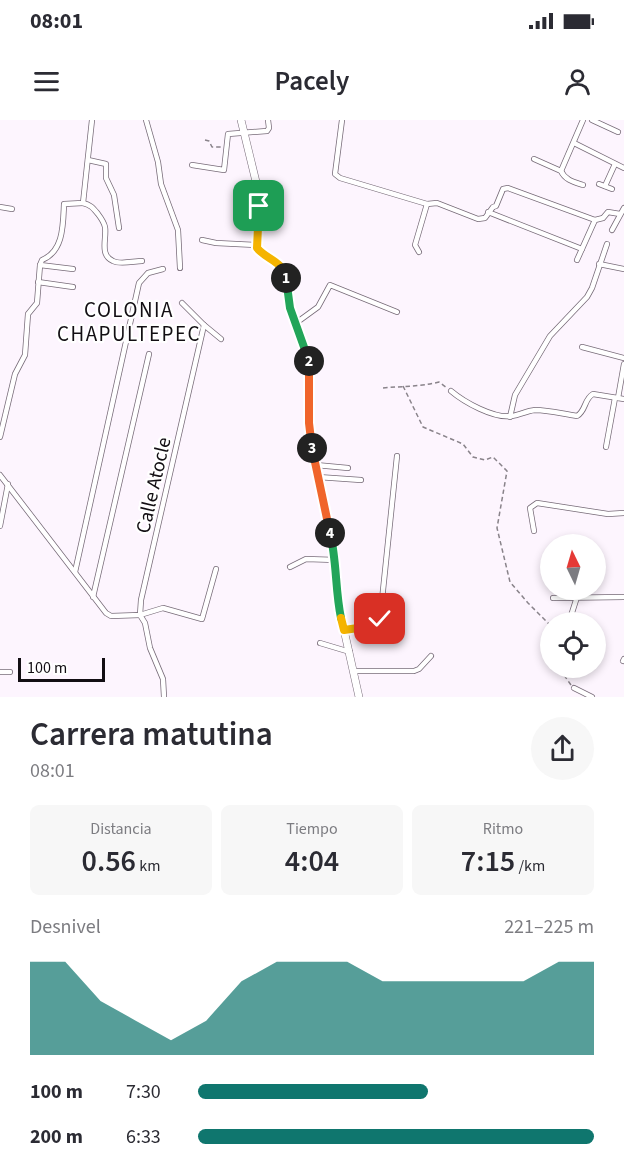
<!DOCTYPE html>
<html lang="es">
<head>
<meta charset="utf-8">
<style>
  body { margin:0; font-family:"Source Sans 3",sans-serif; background:#f7f7f7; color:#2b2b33; height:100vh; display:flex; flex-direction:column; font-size:22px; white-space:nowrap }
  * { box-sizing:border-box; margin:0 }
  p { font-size:20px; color:#7c7c81 }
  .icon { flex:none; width:33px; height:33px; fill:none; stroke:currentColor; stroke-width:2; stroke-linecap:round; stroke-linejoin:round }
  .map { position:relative; height:577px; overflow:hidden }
  .sheet { display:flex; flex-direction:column; background:#fff; flex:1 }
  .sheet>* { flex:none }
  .needle { width:39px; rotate:355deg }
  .buttons { position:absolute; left:540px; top:414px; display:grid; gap:12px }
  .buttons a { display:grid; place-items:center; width:66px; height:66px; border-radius:50%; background:#fff; box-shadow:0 3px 9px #0003; font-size:30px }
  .scale { position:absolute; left:18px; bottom:15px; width:87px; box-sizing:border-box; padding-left:6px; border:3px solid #120e13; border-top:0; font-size:16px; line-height:21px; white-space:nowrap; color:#120e13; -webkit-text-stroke:4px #fff; paint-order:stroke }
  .pin { position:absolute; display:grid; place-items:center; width:51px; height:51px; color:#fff; margin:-26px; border-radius:12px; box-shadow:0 3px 9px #0006 }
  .km { position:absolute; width:30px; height:30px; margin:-15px; border-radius:50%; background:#222; color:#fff; font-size:16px; line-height:30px; text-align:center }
  .round { display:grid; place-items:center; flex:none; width:63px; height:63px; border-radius:32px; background:#f7f7f7 }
  .overview { display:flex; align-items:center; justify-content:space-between; height:102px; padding:0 30px }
  h1 { font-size:33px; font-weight:600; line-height:45px }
  .metrics { display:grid; grid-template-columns:repeat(3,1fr); gap:9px; height:102px; padding:6px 30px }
  .metrics div { display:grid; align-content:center; border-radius:9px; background:#f7f7f7; text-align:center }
  .metrics b { font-size:30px; font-weight:600 }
  .metrics small { font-size:16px; font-weight:400 }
  .metrics p { font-size:16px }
  .chart { height:168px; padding:12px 30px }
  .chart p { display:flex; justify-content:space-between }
  .chart svg { width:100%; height:108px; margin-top:6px; fill:#0f766e; opacity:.7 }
  ul { padding:0 30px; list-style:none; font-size:20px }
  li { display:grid; grid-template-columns:96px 72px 1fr; align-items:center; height:45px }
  li i { height:15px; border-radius:8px; background:#0f766e }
  .status { display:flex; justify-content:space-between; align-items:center; height:42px; padding:0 30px; background:#fff; direction:ltr }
  .status svg { height:16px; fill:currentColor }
  header { display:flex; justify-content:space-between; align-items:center; height:78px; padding:0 30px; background:#fff; font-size:27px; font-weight:600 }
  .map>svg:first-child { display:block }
</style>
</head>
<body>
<div class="status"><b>08:01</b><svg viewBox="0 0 49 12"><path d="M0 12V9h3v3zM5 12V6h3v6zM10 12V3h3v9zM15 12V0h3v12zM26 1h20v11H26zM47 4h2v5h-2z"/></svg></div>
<header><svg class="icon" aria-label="menu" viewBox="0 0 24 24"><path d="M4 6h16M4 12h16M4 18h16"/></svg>Pacely<svg class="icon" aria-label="person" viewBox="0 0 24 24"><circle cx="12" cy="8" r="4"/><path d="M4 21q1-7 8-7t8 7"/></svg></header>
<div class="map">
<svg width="624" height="577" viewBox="0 0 624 577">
  <rect width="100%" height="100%" fill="#fdf5fe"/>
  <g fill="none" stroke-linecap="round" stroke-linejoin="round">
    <g stroke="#776b78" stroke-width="6">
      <g id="street">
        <path d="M146 0 158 42 161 64 178 110 180 148"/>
        <path d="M342 0 335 54 340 58 427 84 437 83 478 99 485 98 493 87 496 86 503 69 508 68 595 100 603 98 608 92 620 94"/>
        <path d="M592 0 618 12"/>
        <path d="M574 23 624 48"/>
        <path d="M534 39 561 51C565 60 574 62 583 65"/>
        <path d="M88 40 106 44V58L114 75 119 108"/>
        <path d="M192 45 224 50 228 14 267 11 269 8 268 0"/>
        <path d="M561 51 583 0"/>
        <path d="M599 64 612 69"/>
        <path d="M605 66 615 44"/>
        <path d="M83 83C91 85 93 88 98 94 101 98 104 102 105 107 107 118 99 135 113 141 120 145 134 141 142 141"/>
        <path d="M0 87 12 89"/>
        <path d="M488 92 582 129"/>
        <path d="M612 110 624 88"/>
        <path d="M202 120 216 123 256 125"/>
        <path d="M419 132 415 125 427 84"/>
        <path d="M577 140 595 100"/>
        <path d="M599 144 624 149"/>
        <path d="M40 145 73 149"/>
        <path d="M38 162 73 167"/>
        <path d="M296 203 318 187 330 165 397 192"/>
        <path d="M204 205 221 219"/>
        <path d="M582 227 624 238"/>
        <path d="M451 271C464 282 494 299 512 296 520 295 526 291 535 290 549 290 563 294 577 296 586 291 584 279 593 274L624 279"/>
        <path d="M618 278 624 244"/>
        <path d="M510 297 515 275 550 216 587 177 592 168 607 124"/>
        <path d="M0 317 15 254 25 235 28 194 37 183 40 145 42 140C64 131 63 104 64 84L83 83 92 0"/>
        <path d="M606 327 615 278"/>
        <path d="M316 345 348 348"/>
        <path d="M0 355 106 493 111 496 140 495 163 488 202 499 216 449"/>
        <path d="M318 357 361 360"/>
        <path d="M0 406 8 364"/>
        <path d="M534 411 530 388 537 383 608 394 624 393"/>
        <path d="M290 447 306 439 336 440"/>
        <path d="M75 452 139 163 148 153 163 149"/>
        <path d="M93 477 149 234"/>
        <path d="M553 478 624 477"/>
        <path d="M569 502 577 477"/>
        <path d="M344 510 373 506 380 499 397 336"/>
        <path d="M320 523 350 532"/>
        <path d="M623 541 624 539"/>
        <path d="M354 551H414L419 549 431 536"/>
        <path d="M0 552H10"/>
        <path d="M574 568 592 577"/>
        <path d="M164 577 163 559 150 528 145 503 140 495 141 480 204 205 182 183"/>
      </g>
    </g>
    <g stroke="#776b78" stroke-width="8">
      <path id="secondary" d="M241 0 259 74 256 125 259 131 281 145 285 151 290 187 309 242V303L312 325 335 431 336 465 340 492 359 577"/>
    </g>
    <g stroke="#89838a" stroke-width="1.5" stroke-dasharray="4.5 3" stroke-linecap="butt">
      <path d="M205 20 209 21 212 27H222"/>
      <path d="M239 72 253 73"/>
      <path d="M403 266 423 307 463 324 473 337 485 340 493 337 507 351 497 408 510 462 528 483 550 505"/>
      <path d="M383 268C403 266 419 267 439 262L447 268"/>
      <path d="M562 548 564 555 571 565"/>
    </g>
    <use href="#street" stroke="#fff" stroke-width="4.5"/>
    <use href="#secondary" stroke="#fff" stroke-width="7"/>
  </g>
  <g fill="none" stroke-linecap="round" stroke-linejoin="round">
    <g stroke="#fff" stroke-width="12">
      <path id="split-1" d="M259 86 257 128C267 140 283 141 286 158"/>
    </g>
    <g stroke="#fff" stroke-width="12">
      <path id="split-2" d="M286 158 290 188 309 241"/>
    </g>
    <g stroke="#fff" stroke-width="12">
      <path id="split-3" d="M309 241V303L312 328"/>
    </g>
    <g stroke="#fff" stroke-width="12">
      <path id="split-4" d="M312 328 330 413"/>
    </g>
    <g stroke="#fff" stroke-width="12">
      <path id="split-5" d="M330 413C337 441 335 470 341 498"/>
    </g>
    <g stroke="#fff" stroke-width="12">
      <path id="split-6" d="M341 498 344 510 372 506 380 499"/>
    </g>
    <use href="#split-1" stroke="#f5b400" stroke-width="8"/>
    <use href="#split-2" stroke="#22a559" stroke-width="8"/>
    <use href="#split-3" stroke="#f0652b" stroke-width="8"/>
    <use href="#split-4" stroke="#f0652b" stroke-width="8"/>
    <use href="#split-5" stroke="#22a559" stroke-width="8"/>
    <use href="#split-6" stroke="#f5b400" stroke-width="8"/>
  </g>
  <g text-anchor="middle" stroke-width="4.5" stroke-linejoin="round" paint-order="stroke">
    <g font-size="20" fill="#120e13" stroke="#fff">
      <text transform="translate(153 365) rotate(-77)" y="7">Calle Atocle</text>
    </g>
    <g font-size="21" letter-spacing="1.5" fill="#120e13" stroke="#fff">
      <text x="129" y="197">COLONIA<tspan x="129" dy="24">CHAPULTEPEC</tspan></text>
    </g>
  </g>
</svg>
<div class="buttons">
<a><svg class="needle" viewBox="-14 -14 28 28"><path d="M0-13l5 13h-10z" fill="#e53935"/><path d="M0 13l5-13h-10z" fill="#7c7c81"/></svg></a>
<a><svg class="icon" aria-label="locate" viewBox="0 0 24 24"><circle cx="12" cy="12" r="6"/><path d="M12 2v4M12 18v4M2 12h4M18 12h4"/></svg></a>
</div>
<div class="scale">100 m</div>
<div class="pin" style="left:259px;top:86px;background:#1e9e55"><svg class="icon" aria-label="arrive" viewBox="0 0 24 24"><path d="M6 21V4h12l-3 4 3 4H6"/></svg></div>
<div class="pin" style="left:380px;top:499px;background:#d93025"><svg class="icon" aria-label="check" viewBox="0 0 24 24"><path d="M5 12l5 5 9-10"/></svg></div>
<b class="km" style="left:286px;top:158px">1</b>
<b class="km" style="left:309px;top:241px">2</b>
<b class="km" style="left:312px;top:328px">3</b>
<b class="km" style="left:330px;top:413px">4</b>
</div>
<section class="sheet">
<div class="overview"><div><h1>Carrera matutina</h1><p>08:01</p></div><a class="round"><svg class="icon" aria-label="share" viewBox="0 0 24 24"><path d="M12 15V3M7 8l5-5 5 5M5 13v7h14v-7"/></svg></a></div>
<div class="metrics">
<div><p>Distancia</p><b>0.56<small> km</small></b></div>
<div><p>Tiempo</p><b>4:04</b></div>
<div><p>Ritmo</p><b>7:15<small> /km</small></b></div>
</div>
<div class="chart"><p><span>Desnivel</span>221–225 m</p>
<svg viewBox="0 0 160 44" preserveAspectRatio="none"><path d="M0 44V6L10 6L20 22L30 30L40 38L50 30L60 14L70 6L80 6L90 6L100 14L110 14L120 14L130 14L140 14L150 6L160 6V44z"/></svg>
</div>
<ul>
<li><b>100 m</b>7:30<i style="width:58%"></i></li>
<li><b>200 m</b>6:33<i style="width:100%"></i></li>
</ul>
</section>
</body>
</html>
